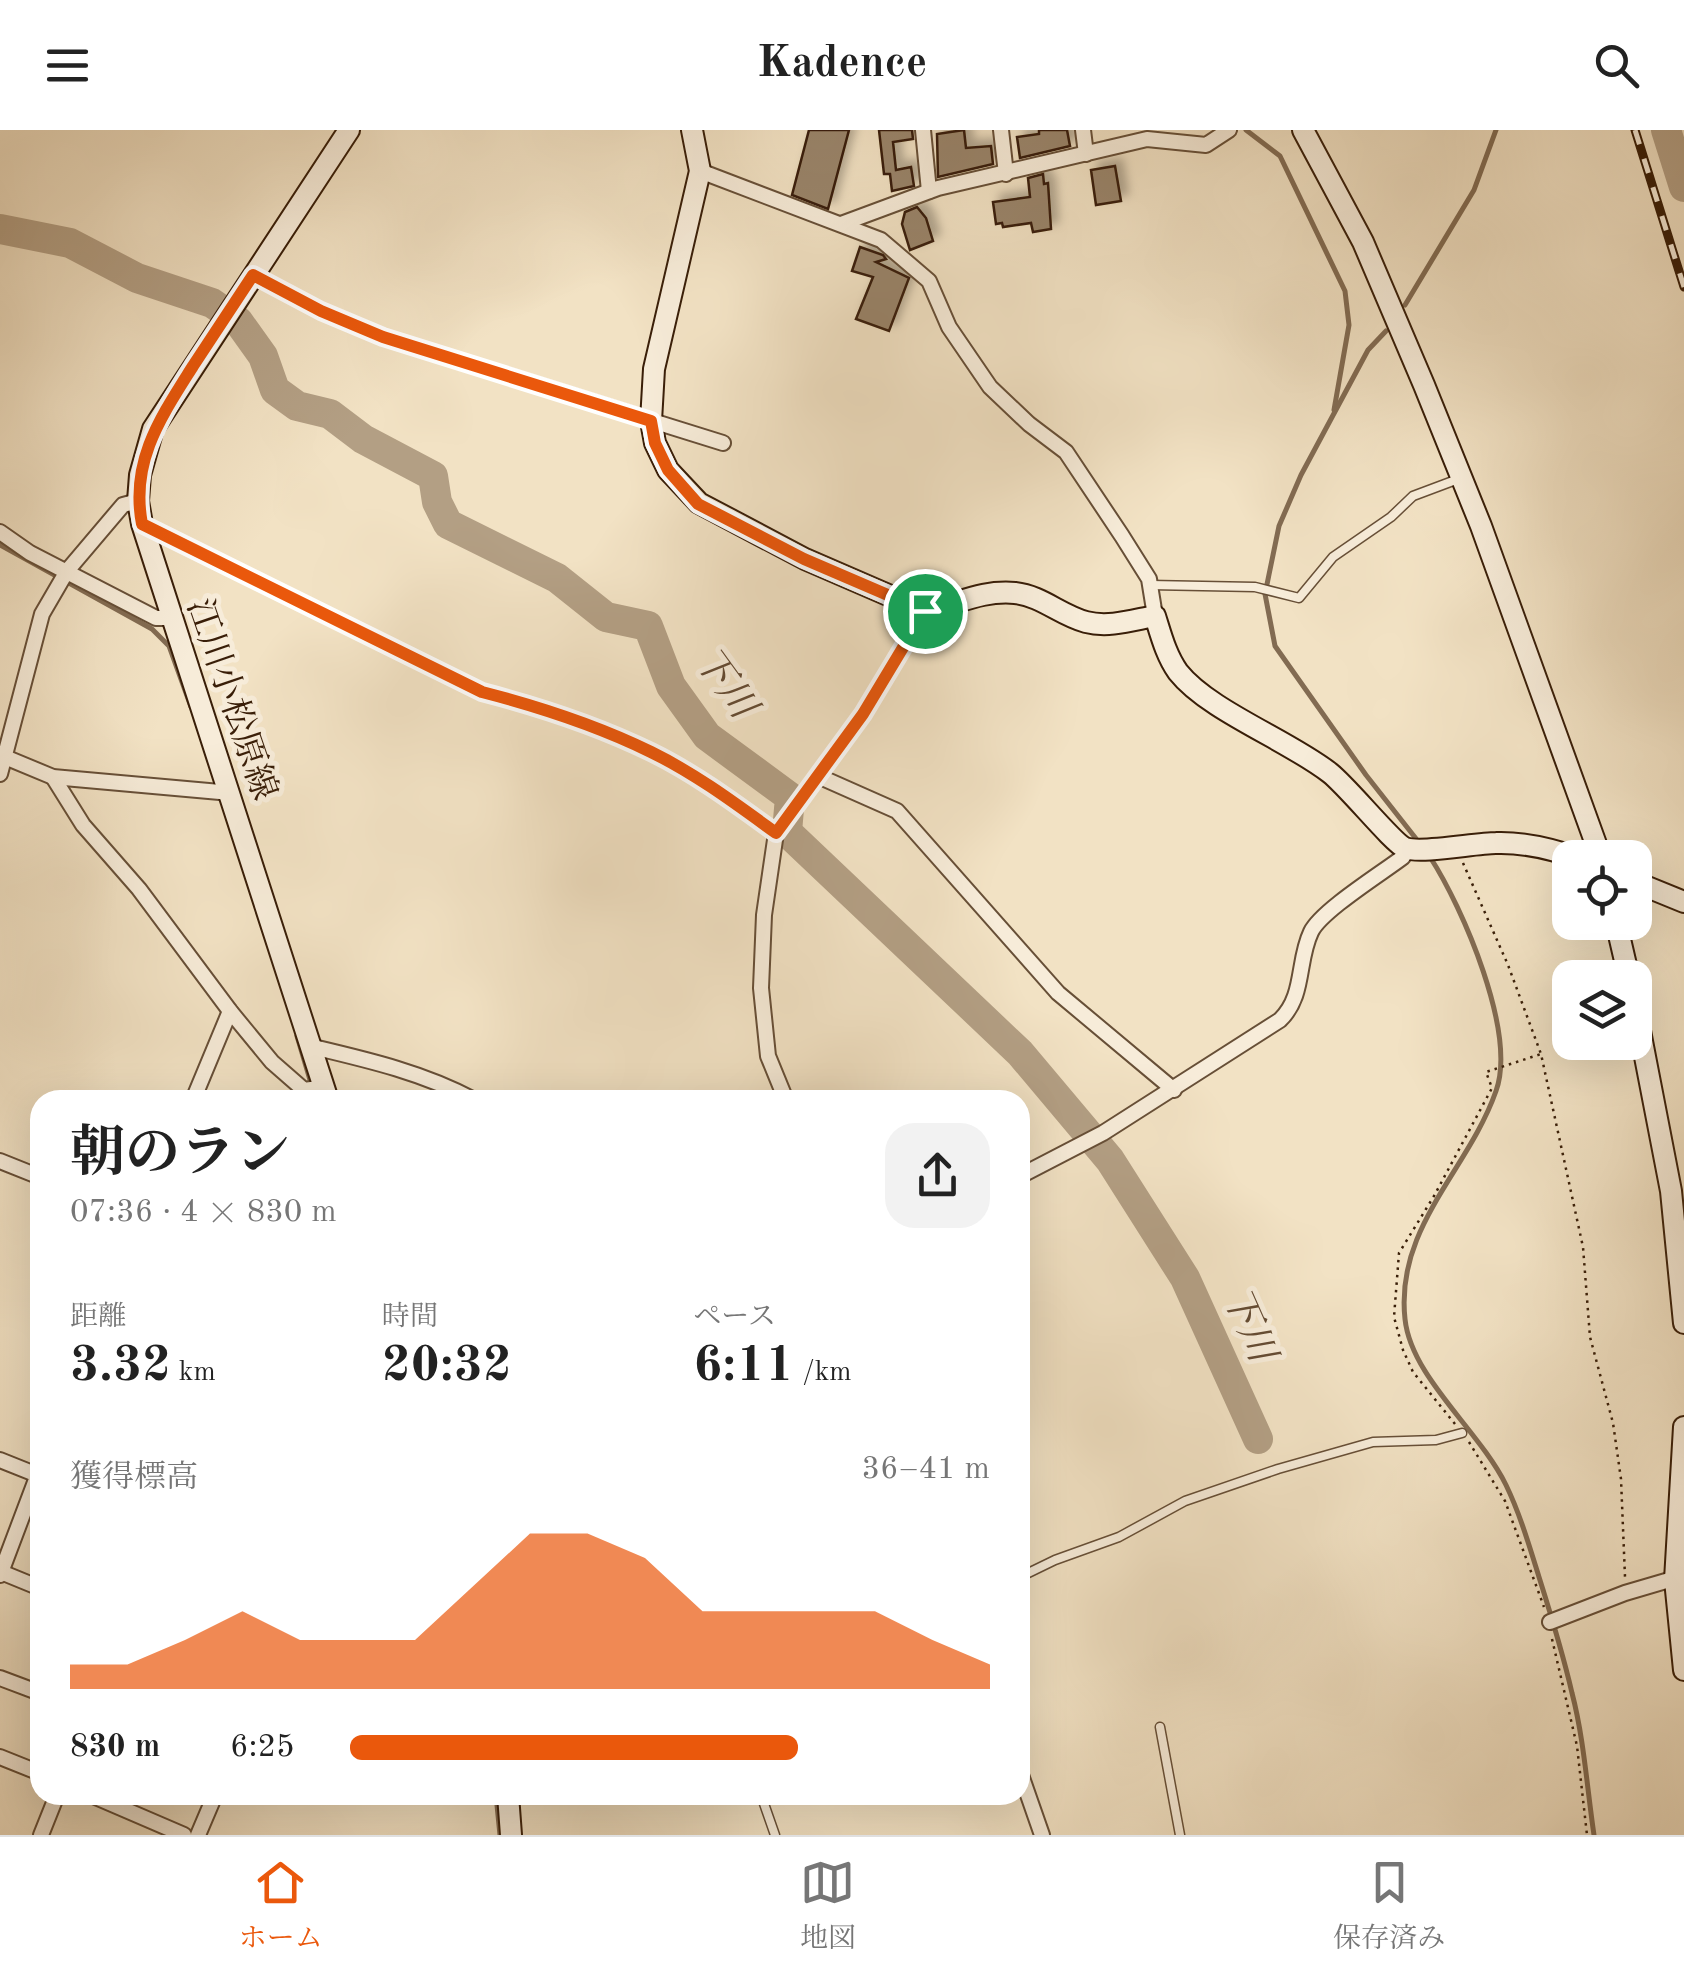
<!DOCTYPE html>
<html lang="ja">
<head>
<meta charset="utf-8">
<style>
  body { margin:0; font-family:"Old Standard TT","Noto Serif JP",serif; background:#f2f2f2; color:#222; height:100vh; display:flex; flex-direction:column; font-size:38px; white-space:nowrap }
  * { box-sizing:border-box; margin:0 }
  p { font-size:32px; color:#767676 }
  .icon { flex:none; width:55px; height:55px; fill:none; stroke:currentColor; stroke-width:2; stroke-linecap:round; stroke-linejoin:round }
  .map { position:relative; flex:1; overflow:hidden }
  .side { position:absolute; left:30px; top:960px; width:1000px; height:715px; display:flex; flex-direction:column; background:#fff; border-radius:30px; box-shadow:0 10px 40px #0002 }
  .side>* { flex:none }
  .tools { position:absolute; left:1552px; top:710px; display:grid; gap:20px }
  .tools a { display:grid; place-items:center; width:100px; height:100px; border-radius:20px; background:#fff; box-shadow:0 10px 40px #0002; font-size:50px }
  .pin { position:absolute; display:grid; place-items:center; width:85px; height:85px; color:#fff; margin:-42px; border:5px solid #fff; border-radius:50%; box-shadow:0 2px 10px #0007 }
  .round { display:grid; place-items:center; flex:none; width:105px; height:105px; border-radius:30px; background:#f2f2f2 }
  .headline { display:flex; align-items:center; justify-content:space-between; height:170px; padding:0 40px }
  h1 { font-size:55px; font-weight:700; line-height:75px }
  .figures { display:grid; grid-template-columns:repeat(3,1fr); gap:15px; height:170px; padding:10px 40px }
  .figures div { display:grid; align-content:center }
  .figures b { font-size:50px; font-weight:700 }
  .figures small { font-size:28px; font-weight:400 }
  .figures p { font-size:28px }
  .chart { height:280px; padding:20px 40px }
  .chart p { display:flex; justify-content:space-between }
  .chart svg { width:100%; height:180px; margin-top:10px; fill:#ea580c; opacity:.7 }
  ul { padding:0 40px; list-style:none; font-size:32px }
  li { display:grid; grid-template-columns:160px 120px 1fr; align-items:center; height:75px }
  li i { height:25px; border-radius:12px; background:#ea580c }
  header { display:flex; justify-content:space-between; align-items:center; height:130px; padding:0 40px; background:#fff; font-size:45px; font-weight:700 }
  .menu { display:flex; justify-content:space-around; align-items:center; height:140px; border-top:2px solid #e0e0e0; background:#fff; font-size:28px; color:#767676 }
  .menu a { display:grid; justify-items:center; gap:5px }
  .menu .on { color:#ea580c }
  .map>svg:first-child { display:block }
</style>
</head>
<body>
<header><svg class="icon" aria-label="menu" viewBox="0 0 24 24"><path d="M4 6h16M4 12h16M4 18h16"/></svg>Kadence<svg class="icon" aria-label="search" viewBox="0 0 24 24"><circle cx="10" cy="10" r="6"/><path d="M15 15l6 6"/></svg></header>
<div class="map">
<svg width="1684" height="1705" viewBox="0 0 1684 1705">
  <defs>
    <filter id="shadow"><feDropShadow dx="7" dy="-7" stdDeviation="5" flood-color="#0004"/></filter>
  </defs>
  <rect width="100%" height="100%" fill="#f2e2c4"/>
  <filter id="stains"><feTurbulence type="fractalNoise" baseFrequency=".002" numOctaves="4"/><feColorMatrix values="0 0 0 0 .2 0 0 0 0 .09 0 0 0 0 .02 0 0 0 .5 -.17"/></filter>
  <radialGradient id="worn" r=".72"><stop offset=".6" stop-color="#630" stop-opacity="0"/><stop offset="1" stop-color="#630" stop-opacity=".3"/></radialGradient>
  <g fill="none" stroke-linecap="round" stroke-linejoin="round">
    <g stroke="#826b52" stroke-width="5">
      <path d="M1246 0 1280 26 1345 161 1349 195 1334 280"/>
      <path d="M1405 175 1474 60 1496 0"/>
      <path d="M1386 201 1368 220 1301 345 1279 396 1265 464 1275 516 1366 645 1421 715"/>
      <path d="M0 415 152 499 169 516 191 577"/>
      <path d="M1430 727C1463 778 1517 903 1496 961 1468 1041 1395 1097 1405 1189 1411 1247 1479 1300 1506 1355 1520 1384 1529 1415 1539 1447 1551 1485 1563 1524 1572 1563 1584 1609 1587 1658 1594 1705"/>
      <path d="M297 906 316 970"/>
      <path d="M496 1665 500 1705"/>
    </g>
    <g stroke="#b39f84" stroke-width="30">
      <path d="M1666 0 1684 57"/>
      <path d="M0 99 70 113 137 148 212 173 238 191 263 226 275 260 297 276 330 284 363 309 433 346 437 372 448 394 557 448 606 487 648 496 671 556 707 606 790 667 787 702 1020 923 1110 1030 1185 1148 1258 1309"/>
    </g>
  </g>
  <g fill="#99846a" stroke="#391e08" stroke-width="2.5" filter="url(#shadow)">
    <path d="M809 0H849L828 79 792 65Z"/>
    <path d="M879 0H912L913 9 893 12 896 40 911 37 914 56 892 61 890 44H884Z"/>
    <path d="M964 0 966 18 991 16 993 34 938 47 937 4Z"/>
    <path d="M1039 0H1067L1070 16 1020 28 1017 7 1039 4Z"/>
    <path d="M1115 36 1121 71 1096 75 1091 40Z"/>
    <path d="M1043 44 1044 54 1048 53 1051 99 1033 102 1031 93 1003 97 1002 93 996 94 993 72 1030 67 1028 48Z"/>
    <path d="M917 77 926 88 933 111 910 120 902 94 905 82Z"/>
    <path d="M860 117 883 125 886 129 876 132 909 148 889 201 856 189 873 147 852 141Z"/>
  </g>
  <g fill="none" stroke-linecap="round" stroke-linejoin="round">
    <g stroke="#674f37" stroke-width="11">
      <g id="lane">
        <path d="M1150 455 1255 457 1299 468 1333 427 1391 387 1413 366 1461 348"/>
        <path d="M1020 1447 1055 1430 1119 1407 1185 1371 1278 1339 1373 1312 1436 1310 1462 1303"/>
        <path d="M1160 1597 1180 1705"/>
        <path d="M761 1665 775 1705"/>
      </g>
    </g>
    <g stroke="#674f37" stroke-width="18">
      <g id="street">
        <path d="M923 0 929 61"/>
        <path d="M1001 0 1006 44"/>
        <path d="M1083 0 1086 24"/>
        <path d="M700 41 881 110 929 151 949 197 990 257 1029 294 1066 322 1122 406 1149 449 1155 486"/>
        <path d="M841 94 938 58 1147 9 1206 15 1229 0"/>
        <path d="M253 145 321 181 383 207 723 313"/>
        <path d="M142 394 482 562C540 577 598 596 651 622 696 644 736 674 776 703"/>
        <path d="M0 402 30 423 156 488H170"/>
        <path d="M0 625 53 647 231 663"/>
        <path d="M0 644 42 484 67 441 123 375 138 371"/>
        <path d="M53 647 83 695 139 759 230 881 272 932 304 960 326 957"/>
        <path d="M313 917C368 930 424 943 474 970"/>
        <path d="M193 970 230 881"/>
        <path d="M786 970 768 926 761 858 764 785 776 703 818 646 897 681 1058 863 1174 960"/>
        <path d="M0 1031 40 1047"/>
        <path d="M1020 1046 1103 1003 1280 890C1305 866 1297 831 1311 802 1321 781 1382 743 1403 727L1406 718"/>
        <path d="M0 1330 40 1346"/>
        <path d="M1 1442 40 1458"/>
        <path d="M0 1445 40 1339"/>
        <path d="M1550 1492 1625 1463 1683 1446"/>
        <path d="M0 1548 40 1563"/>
        <path d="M0 1627 40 1643"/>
        <path d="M1020 1642 1042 1705"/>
        <path d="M91 1665 184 1705"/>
        <path d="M41 1705 57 1665"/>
        <path d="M198 1705 215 1665"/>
      </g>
    </g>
    <g stroke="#391e08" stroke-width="24">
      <g id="secondary">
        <path d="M692 0 700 41 654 239 651 291 655 313 668 340 699 373 805 429 925 481C957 475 979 460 1015 463 1042 466 1060 485 1086 492 1109 498 1133 490 1155 486 1161 505 1166 525 1178 542 1209 581 1288 610 1330 643 1348 657 1393 713 1405 718 1422 724 1475 713 1496 713 1524 712 1552 719 1578 728"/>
        <path d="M1303 0 1363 112 1424 255 1481 396 1601 728"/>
        <path d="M1635 752 1684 772"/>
        <path d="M1616 792 1629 848"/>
        <path d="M1635 875 1671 1061 1684 1193"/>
        <path d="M328 970 142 394 138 371 140 345 153 299 349 0"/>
        <path d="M1684 1297 1675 1450 1684 1540"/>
        <path d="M508 1665 511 1705"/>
      </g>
    </g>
    <g stroke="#391e08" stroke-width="2.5" stroke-dasharray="2.5 5" stroke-linecap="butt">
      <path d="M828 632 863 584 916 496"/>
      <path d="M1463 733 1508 835 1541 924 1583 1117 1590 1207 1613 1293 1621 1349 1625 1447"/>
      <path d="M1455 1294 1413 1242 1403 1220 1394 1187 1399 1123 1434 1066 1492 958 1486 942 1541 924"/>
      <path d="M1469 1312 1505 1371 1544 1477"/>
      <path d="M1552 1509 1577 1616 1587 1705"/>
    </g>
    <use href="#lane" stroke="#f7ecd9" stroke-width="8"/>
    <use href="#street" stroke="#f7ecd9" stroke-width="14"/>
    <use href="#secondary" stroke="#f7ecd9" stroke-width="20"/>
    <g stroke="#391e08" stroke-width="9">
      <path id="rail" d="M1635 0 1684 157"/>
    </g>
    <use href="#rail" stroke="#f7ecd9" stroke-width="5" stroke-dasharray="15" stroke-linecap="butt"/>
  </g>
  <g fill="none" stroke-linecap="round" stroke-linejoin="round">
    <g stroke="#fff" stroke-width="20">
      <path id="route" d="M253 145 321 181 383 207 651 291 655 313 668 340 698 374 804 429 925 481 863 584 776 703C736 674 696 644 651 622 598 596 540 577 482 562L142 394C130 331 161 287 193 236 213 206 233 175 253 145Z"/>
    </g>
    <use href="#route" stroke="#ea580c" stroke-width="12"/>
  </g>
  <g text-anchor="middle" stroke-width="10" stroke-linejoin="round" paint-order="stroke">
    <g font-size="35" fill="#391e08" stroke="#f7ecd9">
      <text transform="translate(233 569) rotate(71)" y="12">江川小松原線</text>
    </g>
    <g font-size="38" font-style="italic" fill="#644b33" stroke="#f7ecd9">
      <text transform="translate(726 552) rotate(54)" y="13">下川</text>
      <text transform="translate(1250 1194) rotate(66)" y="13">下川</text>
    </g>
  </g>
  <rect width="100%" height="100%" filter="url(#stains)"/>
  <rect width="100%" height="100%" fill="url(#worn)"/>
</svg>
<div class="tools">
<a><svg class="icon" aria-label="locate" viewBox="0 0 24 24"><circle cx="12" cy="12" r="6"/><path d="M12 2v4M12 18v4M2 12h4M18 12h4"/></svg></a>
<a><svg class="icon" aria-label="layers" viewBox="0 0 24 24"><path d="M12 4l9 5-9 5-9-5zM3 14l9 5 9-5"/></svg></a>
</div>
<div class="pin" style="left:925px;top:481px;background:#1e9e55"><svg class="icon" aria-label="arrive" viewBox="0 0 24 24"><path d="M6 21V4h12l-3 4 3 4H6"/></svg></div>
<section class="side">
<div class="headline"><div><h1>朝のラン</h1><p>07:36 · 4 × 830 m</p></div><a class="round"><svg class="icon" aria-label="share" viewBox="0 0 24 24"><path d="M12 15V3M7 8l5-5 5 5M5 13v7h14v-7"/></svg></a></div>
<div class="figures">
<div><p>距離</p><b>3.32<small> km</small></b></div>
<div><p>時間</p><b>20:32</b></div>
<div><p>ペース</p><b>6:11<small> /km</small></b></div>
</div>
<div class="chart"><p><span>獲得標高</span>36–41 m</p>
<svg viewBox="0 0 160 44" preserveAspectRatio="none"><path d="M0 44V38L10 38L20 32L30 25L40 32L50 32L60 32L70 19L80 6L90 6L100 12L110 25L120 25L130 25L140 25L150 32L160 38V44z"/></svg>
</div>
<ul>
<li><b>830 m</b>6:25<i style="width:70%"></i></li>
</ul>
</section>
</div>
<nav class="menu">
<a class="on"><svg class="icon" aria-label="home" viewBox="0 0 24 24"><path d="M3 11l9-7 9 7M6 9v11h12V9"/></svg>ホーム</a>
<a><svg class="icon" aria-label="map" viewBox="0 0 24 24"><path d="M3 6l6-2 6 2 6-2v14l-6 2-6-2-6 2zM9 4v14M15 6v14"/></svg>地図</a>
<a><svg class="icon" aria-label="saved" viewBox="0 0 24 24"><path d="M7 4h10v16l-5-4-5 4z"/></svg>保存済み</a>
</nav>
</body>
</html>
